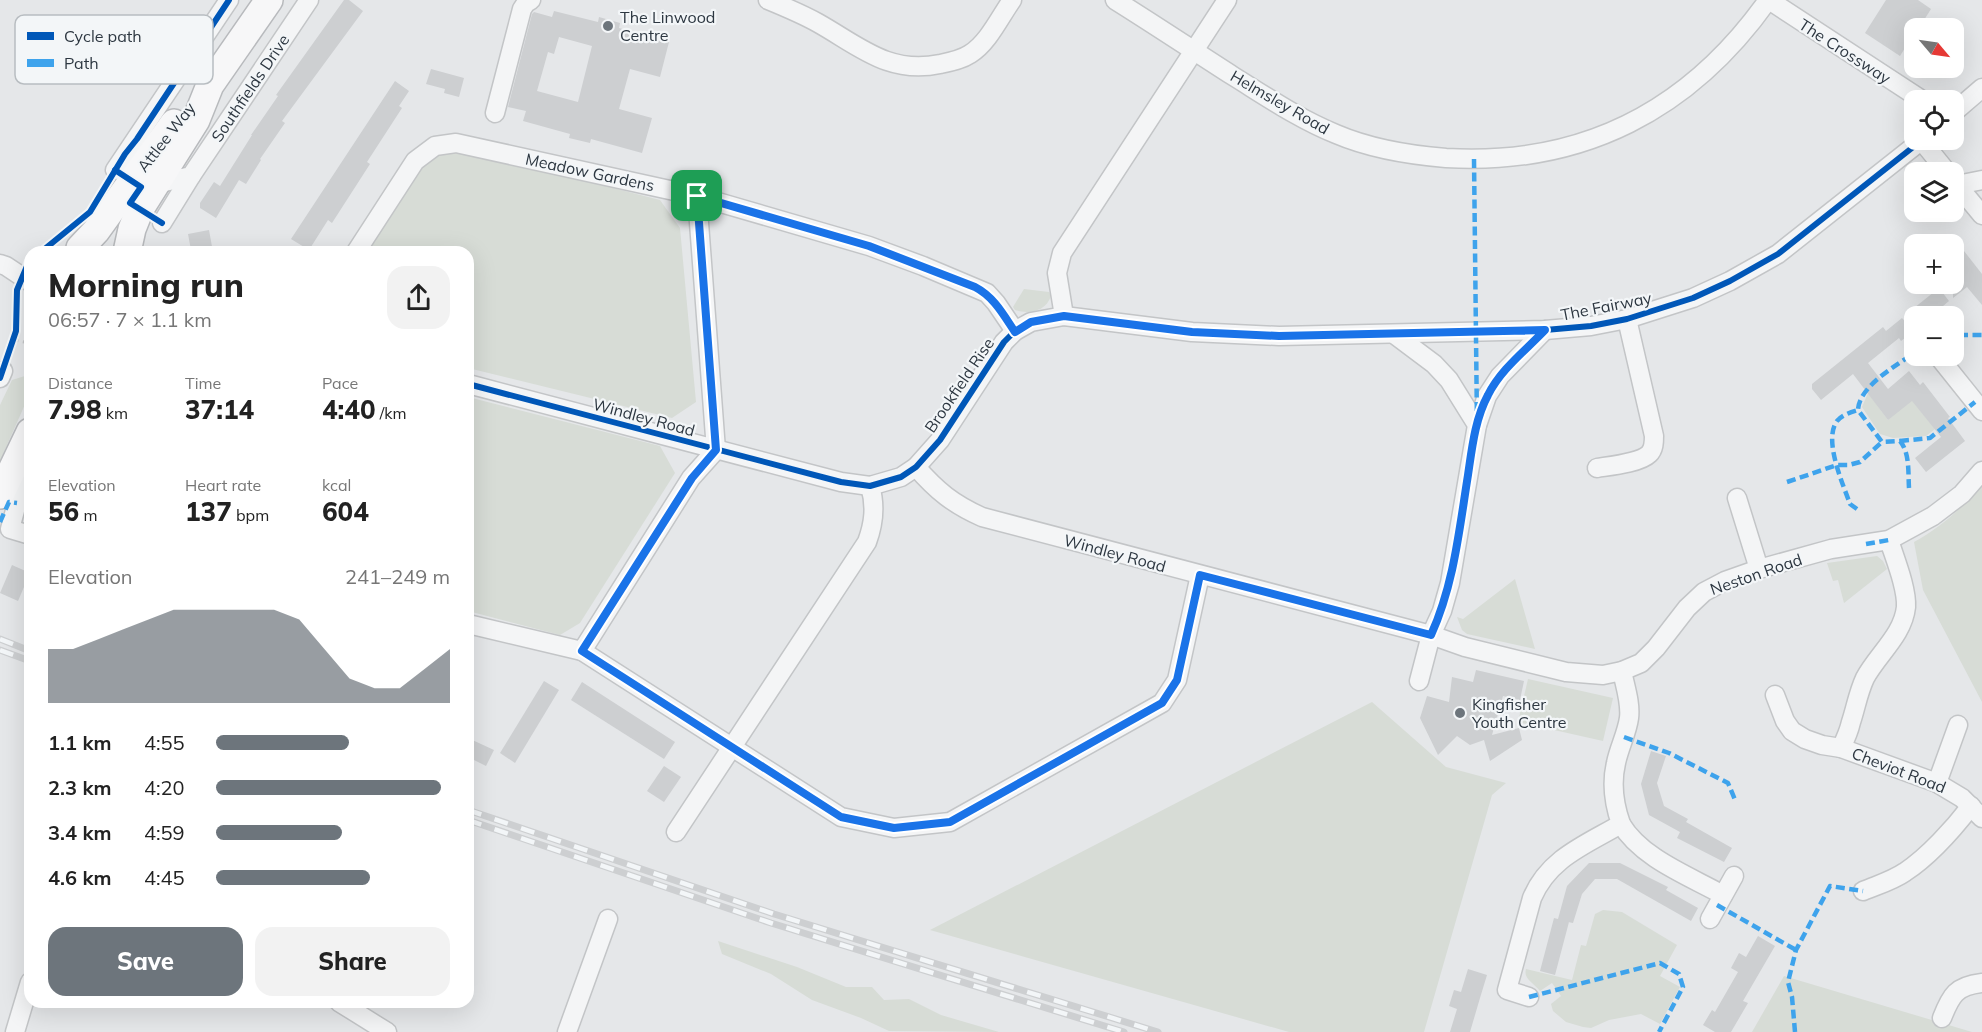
<!DOCTYPE html>
<html lang="en">
<head>
<meta charset="utf-8">
<style>
  body { margin:0; font-family:Mulish,sans-serif; background:#f2f2f2; color:#222; height:100vh; display:flex; flex-direction:column; font-size:22px; white-space:nowrap }
  * { box-sizing:border-box; margin:0 }
  p { font-size:20px; color:#767676 }
  .icon { flex:none; width:33px; height:33px; fill:none; stroke:currentColor; stroke-width:2; stroke-linecap:round; stroke-linejoin:round }
  .map { position:relative; flex:1; overflow:hidden }
  .details { position:absolute; left:24px; top:246px; width:450px; height:762px; display:flex; flex-direction:column; background:#fff; border-radius:18px; box-shadow:0 6px 24px #0002 }
  .details>* { flex:none }
  .needle { width:39px; rotate:119deg }
  .tools { position:absolute; left:1904px; top:18px; display:grid; gap:12px }
  .tools a { display:grid; place-items:center; width:60px; height:60px; border-radius:12px; background:#fff; box-shadow:0 6px 24px #0002; font-size:30px }
  .pin { position:absolute; display:grid; place-items:center; width:51px; height:51px; color:#fff; margin:-26px; border-radius:12px; box-shadow:0 3px 9px #0006 }
  .round { display:grid; place-items:center; flex:none; width:63px; height:63px; border-radius:18px; background:#f2f2f2 }
  .headline { display:flex; align-items:center; justify-content:space-between; height:102px; padding:0 24px }
  h1 { font-size:33px; font-weight:800; line-height:45px }
  .stats { display:grid; grid-template-columns:repeat(3,1fr); gap:9px; height:102px; padding:6px 24px }
  .stats div { display:grid; align-content:center }
  .stats b { font-size:26px; font-weight:800 }
  .stats small { font-size:16px; font-weight:400 }
  .stats p { font-size:16px }
  .chart { height:168px; padding:12px 24px }
  .chart p { display:flex; justify-content:space-between }
  .chart svg { width:100%; height:108px; margin-top:6px; fill:#6d757c; opacity:.7 }
  .cta { display:flex; gap:12px; margin-top:auto; padding:12px 24px }
  .cta a { flex:1; height:69px; border-radius:18px; background:#6d757c; color:#fff; font-size:24px; font-weight:800; line-height:69px; text-align:center }
  .cta a+a { background:#f2f2f2; color:#222 }
  ul { padding:0 24px; list-style:none; font-size:20px }
  li { display:grid; grid-template-columns:96px 72px 1fr; align-items:center; height:45px }
  li i { height:15px; border-radius:8px; background:#6d757c }
  .map>svg:first-child { display:block }
</style>
</head>
<body>
<div class="map">
<svg width="1982" height="1032" viewBox="0 0 1982 1032">
  <rect width="100%" height="100%" fill="#e5e7e9"/>
  <g fill="#d7dcd6">
    <path d="M442 149 519 164 660 200 680 228 696 402 672 418 468 368V252H368L419 168Z"/>
    <path d="M1024 289 1049 292 1051 296C1046 311 1029 315 1015 310L1013 307Z"/>
    <path d="M28 375 30 379V393L0 461V405L12 380Z"/>
    <path d="M1868 393 1888 420 1907 394 1935 429 1926 436 1893 438 1880 434 1862 407Z"/>
    <path d="M468 397 660 446 675 473 580 623 560 635 468 611Z"/>
    <path d="M1982 485V702L1923 590 1914 542C1940 528 1962 508 1982 485Z"/>
    <path d="M1877 556 1883 561 1887 569 1844 603 1838 580 1833 581 1827 563Z"/>
    <path d="M1515 579 1535 649 1467 634 1462 630 1457 617 1463 619Z"/>
    <path d="M1528 679 1613 698 1603 741 1518 722Z"/>
    <path d="M1372 702 1446 767 1506 783 1492 795 1424 1032H1289L930 930Z"/>
    <path d="M1603 910 1622 912 1677 945 1660 976 1680 987 1660 1024 1641 1014 1609 1020 1591 1028 1583 1027 1566 1022 1553 1011 1551 1004 1561 996 1552 983 1540 991C1534 983 1523 979 1526 969L1572 980 1581 945 1586 946 1595 914Z"/>
    <path d="M718 941 797 967 846 987H872L884 1000 909 999 941 1015 999 1032 889 1031 861 1018 812 1000 771 974 722 954Z"/>
    <path d="M1784 976 1972 1032H1752Z"/>
  </g>
  <g fill="#cdcfd1" fill-rule="evenodd">
    <path d="M344 0H349L363 11 282 121 285 123 260 159 261 160 246 184 239 180 216 218 200 208V203L214 182 220 186 252 135H251L278 96 276 95Z"/>
    <path d="M1886 0H1918L1931 9 1919 28H1914V44L1909 51 1905 48 1900 56 1865 33Z"/>
    <path d="M554 11 598 22 599 17 620 23 619 28 669 42 660 77 630 69 619 109 652 118 642 153 591 139 590 143 569 138 570 134 523 121 526 111 508 107 532 14 534 12 552 17ZM559 37 592 46 578 102 537 91 548 52 554 54Z"/>
    <path d="M431 69 464 78 459 97 444 93 445 89 426 84Z"/>
    <path d="M395 81 409 91 399 106 402 108 367 162 370 164 332 223 328 220 309 250 291 239Z"/>
    <path d="M209 230 213 252H195V249L191 250 188 234Z"/>
    <path d="M1964 251 1982 274V305L1967 287 1953 298V260Z"/>
    <path d="M1939 288 1949 301 1937 311 1942 316H1904Z"/>
    <path d="M1902 318 1914 331 1901 341 1899 338 1868 363 1888 389 1909 371 1920 385 1923 382 1950 417 1948 418 1965 441 1926 472 1915 458 1941 437 1912 401 1888 420 1853 374 1821 400 1812 389V384L1883 327 1886 331Z"/>
    <path d="M12 565 30 573 18 601 0 593Z"/>
    <path d="M1476 670 1524 681 1520 700 1503 696 1492 735 1519 728 1522 740 1490 761 1484 740 1470 745 1457 736 1438 755 1420 718 1427 696 1449 702 1452 677 1473 682Z"/>
    <path d="M544 681 559 690 515 763 500 753Z"/>
    <path d="M582 682 675 742 664 759 571 700Z"/>
    <path d="M468 738 494 750 486 766 468 757Z"/>
    <path d="M1651 751 1666 756 1657 783 1664 806 1688 819 1686 822 1732 848 1724 862 1677 838 1680 832 1649 815 1641 784Z"/>
    <path d="M664 766 681 777 664 802 647 791Z"/>
    <path d="M1589 863H1620L1668 887 1666 890 1698 908 1691 921 1617 879H1595L1582 894 1573 923 1568 922H1569L1555 975 1540 971 1554 918 1558 919 1567 886Z"/>
    <path d="M1758 936 1775 946 1743 1001 1748 1003 1731 1032H1715L1703 1025 1712 1010 1715 1012 1738 972 1731 968 1739 953 1746 957Z"/>
    <path d="M1468 969 1487 975 1480 998 1470 1032H1450L1457 1009 1449 1006 1454 990 1461 992Z"/>
  </g>
  <g fill="none" stroke-linecap="round" stroke-linejoin="round">
    <g stroke="#c3c5c7" stroke-width="21">
      <g id="minor">
        <path d="M768 0C785 7 802 14 818 23 859 46 889 75 940 64 950 62 961 60 970 54 988 43 1000 17 1012 0"/>
        <path d="M1115 0C1155 25 1194 51 1233 76 1267 97 1299 119 1336 134 1371 149 1409 155 1446 158 1583 166 1690 110 1768 0"/>
        <path d="M1769 0 1922 100"/>
        <path d="M495 113 522 9 526 3 531 0"/>
        <path d="M1953 113 1982 88"/>
        <path d="M1921 140 1947 172"/>
        <path d="M115 170 229 0"/>
        <path d="M1953 180 1982 215"/>
        <path d="M156 184 191 176 309 0"/>
        <path d="M1957 185 1982 180"/>
        <path d="M162 223 191 176"/>
        <path d="M356 252 415 161 435 146 456 143 697 196 869 246 923 266 987 293 996 303 1015 331"/>
        <path d="M0 264 6 266 30 282"/>
        <path d="M1064 316 1057 273 1062 253 1227 0"/>
        <path d="M1394 334 1434 364 1449 380 1477 425 1450 583 1442 611 1431 635 1419 681"/>
        <path d="M1938 356 1982 411"/>
        <path d="M0 378 3 371"/>
        <path d="M468 384 841 482 870 486 901 477 916 467 940 440 1004 342 1015 331 1031 322 1064 316 1192 332 1279 336 1545 330 1591 326 1627 319 1693 298 1730 281 1778 254 1922 140"/>
        <path d="M1477 425 1487 396 1500 376 1545 330"/>
        <path d="M916 467C937 491 953 504 982 517L1431 635 1465 647 1566 672 1603 675 1622 671 1641 663 1656 648 1687 608 1704 592 1725 581 1759 569 1831 549 1889 540 1933 516 1962 494 1982 471"/>
        <path d="M1597 468C1609 466 1640 463 1649 454 1654 449 1654 442 1654 436L1627 319"/>
        <path d="M30 477 17 503 10 529 30 535"/>
        <path d="M1737 498 1759 569"/>
        <path d="M468 624 582 651 691 478 716 450 697 196"/>
        <path d="M582 651 841 817 894 828 950 822 1162 703 1177 680 1200 575"/>
        <path d="M1775 695 1785 721 1792 731 1805 739 1822 745 1841 748 1937 783 1962 798 1982 818"/>
        <path d="M1841 748C1845 740 1849 731 1851 722 1856 707 1858 693 1865 678 1878 654 1903 635 1906 607 1907 588 1895 559 1889 540"/>
        <path d="M1937 783 1958 725"/>
        <path d="M1621 824C1641 858 1689 876 1723 895"/>
        <path d="M676 832 867 542C874 523 876 506 870 486"/>
        <path d="M1863 891C1877 885 1892 881 1905 872 1928 857 1954 828 1971 806"/>
        <path d="M1710 919 1734 876"/>
        <path d="M1529 997 1507 990 1532 898C1549 858 1585 845 1621 824 1614 804 1611 784 1616 763 1619 748 1627 733 1629 718 1631 703 1625 686 1622 671"/>
        <path d="M339 1002 387 1032"/>
        <path d="M1942 1018C1951 995 1956 986 1982 983"/>
        <path d="M15 1032 30 982"/>
        <path d="M567 1032 608 919"/>
      </g>
    </g>
    <g stroke="#b8babd" stroke-width="30">
      <g id="highway">
        <path d="M80 248 96 231 174 123"/>
        <path d="M127 252 132 229 140 209 196 120 210 85 269 0"/>
        <path d="M0 495 30 432"/>
      </g>
    </g>
    <g stroke="#c5c7c9" stroke-width="3" stroke-dasharray="4.5 4.5" stroke-linecap="butt">
      <path d="M41 252 61 236"/>
      <path d="M14 340 30 343"/>
      <path d="M9 355 16 331 17 294"/>
    </g>
    <use href="#minor" stroke="#f4f5f6" stroke-width="18"/>
    <use href="#highway" stroke="#f7f7f8" stroke-width="27"/>
    <g stroke="#cdcfd1" stroke-width="7">
      <g id="rail">
        <path d="M0 639 30 651"/>
        <path d="M0 650 30 661"/>
        <path d="M468 810 774 914 1158 1032"/>
        <path d="M468 820 771 923 1124 1032"/>
      </g>
    </g>
    <use href="#rail" stroke="#f3f6f8" stroke-width="4.5" stroke-dasharray="14" stroke-linecap="butt"/>
    <g stroke="#3ea3ec" stroke-width="4.5" stroke-dasharray="9 4.5" stroke-linecap="butt">
      <path d="M1474 159 1477 425"/>
      <path d="M1959 335H1982"/>
      <path d="M1900 441 1930 438 1975 402"/>
      <path d="M1787 482 1837 465H1849L1860 462 1882 442"/>
      <path d="M1909 488C1908 473 1910 453 1900 441L1882 442 1858 410C1859 386 1896 366 1914 353"/>
      <path d="M1857 509 1850 504C1843 484 1823 440 1837 421 1842 415 1851 412 1858 410"/>
      <path d="M0 522 9 502 17 503"/>
      <path d="M1866 544 1889 540"/>
      <path d="M1624 737 1669 753 1728 783 1736 802"/>
      <path d="M1717 905 1796 950"/>
      <path d="M1529 997 1660 963 1679 974 1683 987 1659 1032"/>
      <path d="M1795 1032 1792 997 1788 982 1796 950 1830 886 1863 891"/>
    </g>
    <g stroke="#f3f6f8" stroke-width="10">
      <g id="cycleway">
        <path d="M115 170 141 187 130 203 162 223"/>
        <path d="M41 252 90 212 125 154 137 139 229 0"/>
        <path d="M0 378 16 331 17 290 30 259"/>
        <path d="M468 384 841 482 870 486 901 477 916 467 940 440 1004 342 1015 331 1031 322 1064 316 1192 332 1279 336 1545 330 1591 326 1627 319 1693 298 1730 281 1778 254 1922 140"/>
      </g>
    </g>
    <use href="#cycleway" stroke="#0057b8" stroke-width="6"/>
  </g>
  <g fill="none" stroke-linecap="round" stroke-linejoin="round">
    <g stroke="#fff" stroke-width="12">
      <path id="route" d="M697 196 869 246 975 287C994 297 1003 314 1015 332L1031 322 1064 316 1192 332 1279 336 1545 330C1525 351 1501 369 1488 395 1475 419 1472 448 1468 475 1459 531 1454 584 1431 635L1200 575 1177 680 1162 703 950 822 894 828 841 817 582 651 692 478 716 450Z"/>
    </g>
    <use href="#route" stroke="#1a73e8" stroke-width="8"/>
  </g>
  <g fill="#6d757c" stroke="#f3f6f8" stroke-width="2">
    <circle cx="608" cy="26" r="6"/>
    <circle cx="1460" cy="713" r="6"/>
  </g>
  <g text-anchor="middle" stroke-width="4.5" stroke-linejoin="round" paint-order="stroke">
    <g font-size="16" fill="#2d3741" stroke="#f3f6f8" text-anchor="start">
      <text x="620" y="23">The Linwood<tspan x="620" dy="18">Centre</tspan></text>
      <text x="1472" y="710">Kingfisher<tspan x="1472" dy="18">Youth Centre</tspan></text>
    </g>
    <g font-size="16" fill="#2d3741" stroke="#f3f6f8">
      <text transform="translate(1845 51) rotate(33)" y="6">The Crossway</text>
      <text transform="translate(250 88) rotate(-56)" y="6">Southfields Drive</text>
      <text transform="translate(1280 102) rotate(30)" y="6">Helmsley Road</text>
      <text transform="translate(166 137) rotate(-52)" y="6">Attlee Way</text>
      <text transform="translate(590 172) rotate(12)" y="6">Meadow Gardens</text>
      <text transform="translate(1606 306) rotate(-11)" y="6">The Fairway</text>
      <text transform="translate(959 385) rotate(-56)" y="6">Brookfield Rise</text>
      <text transform="translate(644 417) rotate(15)" y="6">Windley Road</text>
      <text transform="translate(1115 553) rotate(15)" y="6">Windley Road</text>
      <text transform="translate(1756 574) rotate(-19)" y="6">Neston Road</text>
      <text transform="translate(1899 770) rotate(21)" y="6">Cheviot Road</text>
    </g>
  </g>
  <rect x="15" y="15" width="198" height="69" rx="9" fill="#f3f6f8" stroke="#b8bdc1" stroke-width="1.5"/>
  <rect x="27" y="32" width="27" height="8" fill="#0057b8"/>
  <rect x="27" y="59" width="27" height="8" fill="#3ea3ec"/>
  <g font-size="16" fill="#2d3741">
    <text x="64" y="42">Cycle path</text>
    <text x="64" y="69">Path</text>
  </g>
</svg>
<div class="tools">
<a><svg class="needle" viewBox="-14 -14 28 28"><path d="M0-13l5 13h-10z" fill="#e53935"/><path d="M0 13l5-13h-10z" fill="#767676"/></svg></a>
<a><svg class="icon" aria-label="locate" viewBox="0 0 24 24"><circle cx="12" cy="12" r="6"/><path d="M12 2v4M12 18v4M2 12h4M18 12h4"/></svg></a>
<a><svg class="icon" aria-label="layers" viewBox="0 0 24 24"><path d="M12 4l9 5-9 5-9-5zM3 14l9 5 9-5"/></svg></a>
<a>+</a>
<a>−</a>
</div>
<div class="pin" style="left:697px;top:196px;background:#1e9e55"><svg class="icon" aria-label="arrive" viewBox="0 0 24 24"><path d="M6 21V4h12l-3 4 3 4H6"/></svg></div>
<section class="details">
<div class="headline"><div><h1>Morning run</h1><p>06:57 · 7 × 1.1 km</p></div><a class="round"><svg class="icon" aria-label="share" viewBox="0 0 24 24"><path d="M12 15V3M7 8l5-5 5 5M5 13v7h14v-7"/></svg></a></div>
<div class="stats">
<div><p>Distance</p><b>7.98<small> km</small></b></div>
<div><p>Time</p><b>37:14</b></div>
<div><p>Pace</p><b>4:40<small> /km</small></b></div>
</div>
<div class="stats">
<div><p>Elevation</p><b>56<small> m</small></b></div>
<div><p>Heart rate</p><b>137<small> bpm</small></b></div>
<div><p>kcal</p><b>604</b></div>
</div>
<div class="chart"><p><span>Elevation</span>241–249 m</p>
<svg viewBox="0 0 160 44" preserveAspectRatio="none"><path d="M0 44V22L10 22L20 18L30 14L40 10L50 6L60 6L70 6L80 6L90 6L100 10L110 22L120 34L130 38L140 38L150 30L160 22V44z"/></svg>
</div>
<ul>
<li><b>1.1 km</b>4:55<i style="width:57%"></i></li>
<li><b>2.3 km</b>4:20<i style="width:96%"></i></li>
<li><b>3.4 km</b>4:59<i style="width:54%"></i></li>
<li><b>4.6 km</b>4:45<i style="width:66%"></i></li>
</ul>
<div class="cta"><a>Save</a><a>Share</a></div>
</section>
</div>
</body>
</html>
